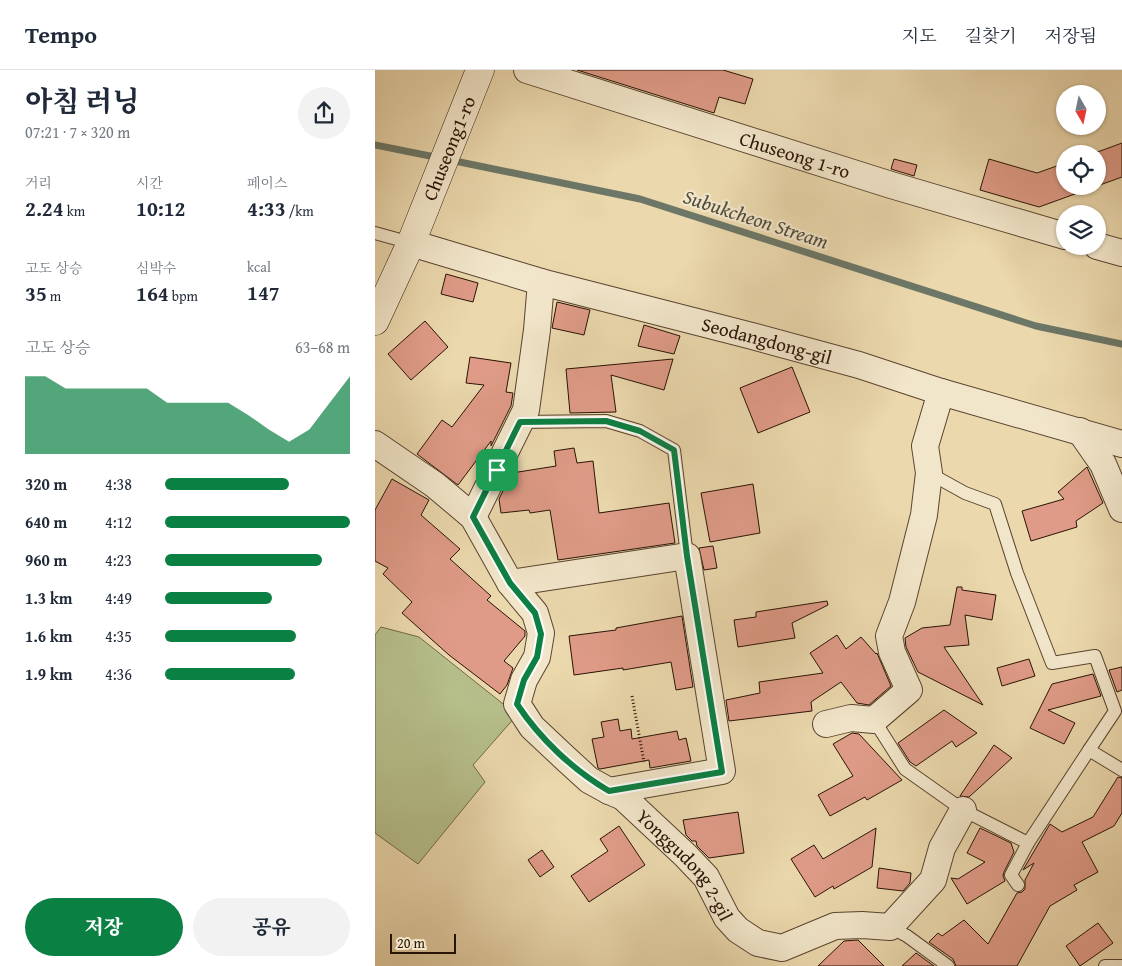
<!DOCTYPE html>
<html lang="ko">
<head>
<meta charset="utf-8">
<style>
  body { margin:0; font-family:"Gentium Book Plus","Noto Serif KR",serif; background:#f2f2f3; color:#1f2937; height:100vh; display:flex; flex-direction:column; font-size:19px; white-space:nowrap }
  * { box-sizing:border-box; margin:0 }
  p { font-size:16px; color:#747a83 }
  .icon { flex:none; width:28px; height:28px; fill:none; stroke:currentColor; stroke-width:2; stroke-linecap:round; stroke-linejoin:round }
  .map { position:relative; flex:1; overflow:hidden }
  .panel { display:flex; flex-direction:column; background:#fff; width:375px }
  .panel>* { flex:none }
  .needle { width:32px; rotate:171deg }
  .controls { position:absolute; left:681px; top:15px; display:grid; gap:10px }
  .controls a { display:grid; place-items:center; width:50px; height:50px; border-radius:50%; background:#fff; box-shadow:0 1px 4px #0004; font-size:25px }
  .scale { position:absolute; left:15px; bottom:12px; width:66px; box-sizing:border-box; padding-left:5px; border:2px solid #291305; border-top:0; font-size:14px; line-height:18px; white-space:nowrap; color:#291305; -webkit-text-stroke:4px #f2e6ca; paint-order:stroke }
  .pin { position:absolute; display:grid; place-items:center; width:42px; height:42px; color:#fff; margin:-21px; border-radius:10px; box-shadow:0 2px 8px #0006 }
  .round { display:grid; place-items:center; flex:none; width:52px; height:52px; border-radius:26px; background:#f2f2f3 }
  .headline { display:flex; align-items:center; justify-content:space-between; height:85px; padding:0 25px }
  h1 { font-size:28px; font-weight:800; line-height:38px }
  .stats { display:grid; grid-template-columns:repeat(3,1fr); gap:8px; height:85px; padding:5px 25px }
  .stats div { display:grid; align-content:center }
  .stats b { font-size:21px; font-weight:800 }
  .stats small { font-size:14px; font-weight:400 }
  .stats p { font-size:14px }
  .chart { height:140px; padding:10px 25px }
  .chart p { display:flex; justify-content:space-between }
  .chart svg { width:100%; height:90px; margin-top:5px; fill:#0b8043; opacity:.7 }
  .action { display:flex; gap:10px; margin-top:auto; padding:10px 25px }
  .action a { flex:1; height:58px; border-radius:30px; background:#0b8043; color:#fff; font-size:20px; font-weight:800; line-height:58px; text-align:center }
  .action a+a { background:#f2f2f3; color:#1f2937 }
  ul { padding:0 25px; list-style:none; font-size:16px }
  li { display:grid; grid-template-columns:80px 60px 1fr; align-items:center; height:38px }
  li i { height:12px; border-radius:6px; background:#0b8043 }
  header { display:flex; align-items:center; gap:30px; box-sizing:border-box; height:70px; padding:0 25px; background:#fff; border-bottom:1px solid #e0e1e3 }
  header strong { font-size:24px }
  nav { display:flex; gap:28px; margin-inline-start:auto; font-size:18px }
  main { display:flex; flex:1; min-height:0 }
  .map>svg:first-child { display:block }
</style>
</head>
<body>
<header>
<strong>Tempo</strong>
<nav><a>지도</a><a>길찾기</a><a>저장됨</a></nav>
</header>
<main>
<section class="panel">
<div class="headline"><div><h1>아침 러닝</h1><p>07:21 · 7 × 320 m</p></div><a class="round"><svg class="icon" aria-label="share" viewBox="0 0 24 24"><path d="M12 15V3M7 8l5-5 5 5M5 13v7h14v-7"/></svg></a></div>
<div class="stats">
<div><p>거리</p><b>2.24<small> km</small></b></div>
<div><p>시간</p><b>10:12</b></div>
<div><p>페이스</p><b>4:33<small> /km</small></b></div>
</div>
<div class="stats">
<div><p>고도 상승</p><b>35<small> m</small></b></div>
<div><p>심박수</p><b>164<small> bpm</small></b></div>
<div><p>kcal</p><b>147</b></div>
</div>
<div class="chart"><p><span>고도 상승</span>63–68 m</p>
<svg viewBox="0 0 160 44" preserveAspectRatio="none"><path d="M0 44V6L10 6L20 12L30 12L40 12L50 12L60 12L70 19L80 19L90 19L100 19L110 25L120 32L130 38L140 32L150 19L160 6V44z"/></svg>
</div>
<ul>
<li><b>320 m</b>4:38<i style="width:67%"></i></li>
<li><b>640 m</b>4:12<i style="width:100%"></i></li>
<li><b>960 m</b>4:23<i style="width:85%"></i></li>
<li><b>1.3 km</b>4:49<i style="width:58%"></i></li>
<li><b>1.6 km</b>4:35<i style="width:71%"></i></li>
<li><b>1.9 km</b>4:36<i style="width:70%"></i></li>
</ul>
<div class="action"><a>저장</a><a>공유</a></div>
</section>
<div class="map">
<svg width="747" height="896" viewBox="0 0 747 896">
  <rect width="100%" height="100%" fill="#ebd8ad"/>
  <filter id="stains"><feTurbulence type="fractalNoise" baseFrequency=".004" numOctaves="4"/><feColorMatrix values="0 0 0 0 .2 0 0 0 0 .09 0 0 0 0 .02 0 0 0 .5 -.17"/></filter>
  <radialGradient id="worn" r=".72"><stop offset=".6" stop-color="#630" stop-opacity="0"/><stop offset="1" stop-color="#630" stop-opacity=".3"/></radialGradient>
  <path fill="#b6bf8b" stroke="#706948" d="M6 557 44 567 142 645 98 695 110 712 43 794 0 763V565Z"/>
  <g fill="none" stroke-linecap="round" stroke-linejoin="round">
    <g stroke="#6c7767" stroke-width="7">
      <path d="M0 75 65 88"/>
      <path d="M75 90 265 129 661 256 747 274"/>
    </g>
  </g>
  <g fill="#df9b87" stroke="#291305">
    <path d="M202 0H348L378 9 370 34 344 27 339 43Z"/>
    <path d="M747 73V107L722 116V84H717Z"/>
    <path d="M519 89 542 95 539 106 516 99Z"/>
    <path d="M614 89 662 103 690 93V116H722L664 137 605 120Z"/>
    <path d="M71 204 103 213 98 232 66 224Z"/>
    <path d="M182 232 215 240 209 265 177 258Z"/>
    <path d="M50 251 73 277 36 310 13 284Z"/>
    <path d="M269 255 305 266 299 284 263 276Z"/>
    <path d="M95 287 136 293 131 322 138 323 136 336 116 376V371L83 415 42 384 67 350 77 357 109 315 91 313Z"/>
    <path d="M298 289 289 320 236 305 241 342 195 343 191 299Z"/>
    <path d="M417 297 435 342 383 363 365 318Z"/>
    <path d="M199 378 202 393 218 391 224 443 294 433 300 473 183 490 175 440 155 443 154 440 126 443 124 429 137 403 181 396 179 381Z"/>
    <path d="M712 397 728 433 701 451 702 457 656 471 647 441 689 429 683 422Z"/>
    <path d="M17 409 54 430 46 445 85 479 75 489 116 526 112 530 150 561V566L129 591 138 598 132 615 125 624 74 585 27 543 37 532 8 504 13 498 0 491V440Z"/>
    <path d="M378 414 385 463 335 472 326 423Z"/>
    <path d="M338 476 342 498 329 500 324 478Z"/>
    <path d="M582 517H587V520L621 525 617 550 590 545 594 575 569 577 608 635 543 602 531 577 530 568 547 558 575 555Z"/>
    <path d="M452 531 453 535 417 553 420 568 363 577 359 550 381 547V542Z"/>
    <path d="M307 546 318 617 301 620 296 592 248 600V598L199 605 194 566 241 560V558Z"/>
    <path d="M462 565 471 579 486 567 501 584 502 583 516 616 494 635 482 633 466 612 436 632 437 641 354 651 351 630 385 623 384 612 448 603 435 583Z"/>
    <path d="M654 589 660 606 627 616 622 598Z"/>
    <path d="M747 597V620L742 622 734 600Z"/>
    <path d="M718 604 726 626 673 640 700 653 689 674 655 658 677 614Z"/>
    <path d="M569 640 602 663 581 677 577 671 541 696 535 692 523 673Z"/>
    <path d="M243 649 245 661 256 659 257 669 302 661 304 670 311 668 316 691 275 698 274 690 225 699 223 698 217 669 229 667 226 652Z"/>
    <path d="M477 663 484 664 527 710 492 730 490 727 455 746 443 725 478 706 458 674Z"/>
    <path d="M619 675 637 688 594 727 585 726Z"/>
    <path d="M743 707 747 708V743L739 756 707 772 723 802 699 815 702 820 675 836 642 896H581L578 889 554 872 563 863 567 866 589 850 613 874 642 823 647 822 650 819V810L659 793 648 800 675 754 687 762 718 747Z"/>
    <path d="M363 742 369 783 334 788 322 776 321 771H317L311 765 308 750Z"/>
    <path d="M244 756 270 795 214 832 196 806 233 781 225 769Z"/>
    <path d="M501 758 497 797 459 819 458 816 440 827 416 789 439 775 448 789Z"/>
    <path d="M605 758 636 773 639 782 629 802 628 806 630 811 592 834 576 808 583 809 610 792 592 783Z"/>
    <path d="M167 780 179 797 165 807 153 790Z"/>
    <path d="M504 798 536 803 535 813 528 821 502 818Z"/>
    <path d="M723 853 738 873 705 896 691 876Z"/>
    <path d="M483 870 509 896H443L469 871Z"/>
    <path d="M541 883 559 896H527Z"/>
  </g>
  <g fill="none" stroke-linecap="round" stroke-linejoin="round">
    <g stroke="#5a442f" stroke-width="14">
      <g id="lane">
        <path d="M0 163 36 173"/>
        <path d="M145 352 231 351 265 361 299 380 312 486"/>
        <path d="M554 403 590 423 620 434 642 503 677 593 720 586 740 641 714 680"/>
        <path d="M499 650 530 699 588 740 653 773"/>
        <path d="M643 815 636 805 653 773 714 680 747 700"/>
        <path d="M515 857 532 866 573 896"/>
        <path d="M730 896H747"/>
      </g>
    </g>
    <g stroke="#5a442f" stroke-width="28">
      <g id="street">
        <path id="s1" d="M152 0 516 115 690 166"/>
        <path id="s2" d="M36 173 166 212 377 266 484 295 566 322 747 374"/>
        <path d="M722 176 747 183"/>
        <path d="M705 361 728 394 747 439"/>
        <path id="s3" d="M0 374 60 415 98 447 135 513 160 543 166 563 162 587 149 610 142 634 157 657 190 688 214 710 234 721 248 727 310 785 331 807 352 848 363 860 383 873 407 878 460 856 487 855 515 857 558 810 567 778 588 740"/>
        <path d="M98 447 151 340 162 260 166 212"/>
        <path d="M135 513 312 486 347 701 234 721"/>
        <path d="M451 654 476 648 499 650 534 620 517 582 514 566 527 532 549 445 554 403 550 376 566 322"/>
      </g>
    </g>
    <g stroke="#291305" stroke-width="29">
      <g id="secondary">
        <path id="s4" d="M0 251 36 173 105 0"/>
      </g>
    </g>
    <path stroke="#291305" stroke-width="3" stroke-dasharray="1 2.5" stroke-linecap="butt" d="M257 626 269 692"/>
    <use href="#lane" stroke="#f2e6ca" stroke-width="12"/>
    <use href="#street" stroke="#f2e6ca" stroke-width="26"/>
    <use href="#secondary" stroke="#f2e6ca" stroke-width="28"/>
  </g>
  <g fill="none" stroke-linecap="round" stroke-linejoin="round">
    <g stroke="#fff" stroke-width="10">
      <path id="route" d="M231 351 265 361 299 380 312 486 347 702 234 721C198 700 165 669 142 634L149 610 162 587 166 564 160 543 135 513 98 447 145 352Z"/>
    </g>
    <use href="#route" stroke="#0b8043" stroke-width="6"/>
  </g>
  <g text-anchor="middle" stroke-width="4.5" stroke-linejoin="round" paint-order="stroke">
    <g font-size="19" fill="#291305" stroke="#f2e6ca">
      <text dy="7" stroke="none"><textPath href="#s4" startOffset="188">Chuseong1-ro</textPath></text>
      <text dy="7" stroke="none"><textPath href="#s1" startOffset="281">Chuseong 1-ro</textPath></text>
      <text dy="7" stroke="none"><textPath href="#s2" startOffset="369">Seodangdong-gil</textPath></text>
      <text dy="7" stroke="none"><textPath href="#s3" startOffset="570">Yonggudong 2-gil</textPath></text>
    </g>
    <g font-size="20" font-style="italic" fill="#504d3e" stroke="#f2e6ca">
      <text transform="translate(381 149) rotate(18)" y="7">Subukcheon Stream</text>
    </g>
  </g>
  <rect width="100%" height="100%" filter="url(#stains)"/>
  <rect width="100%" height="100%" fill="url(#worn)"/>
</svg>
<div class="controls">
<a><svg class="needle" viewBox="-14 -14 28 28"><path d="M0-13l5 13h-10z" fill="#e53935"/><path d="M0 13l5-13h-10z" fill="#747a83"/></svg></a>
<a><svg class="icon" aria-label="locate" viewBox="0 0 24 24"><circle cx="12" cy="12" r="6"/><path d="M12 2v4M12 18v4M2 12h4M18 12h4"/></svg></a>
<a><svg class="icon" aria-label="layers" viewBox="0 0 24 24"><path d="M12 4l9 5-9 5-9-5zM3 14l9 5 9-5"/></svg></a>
</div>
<div class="scale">20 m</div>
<div class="pin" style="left:122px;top:400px;background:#1e9e55"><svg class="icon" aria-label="arrive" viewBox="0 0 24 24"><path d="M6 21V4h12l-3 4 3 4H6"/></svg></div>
</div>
</main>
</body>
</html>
